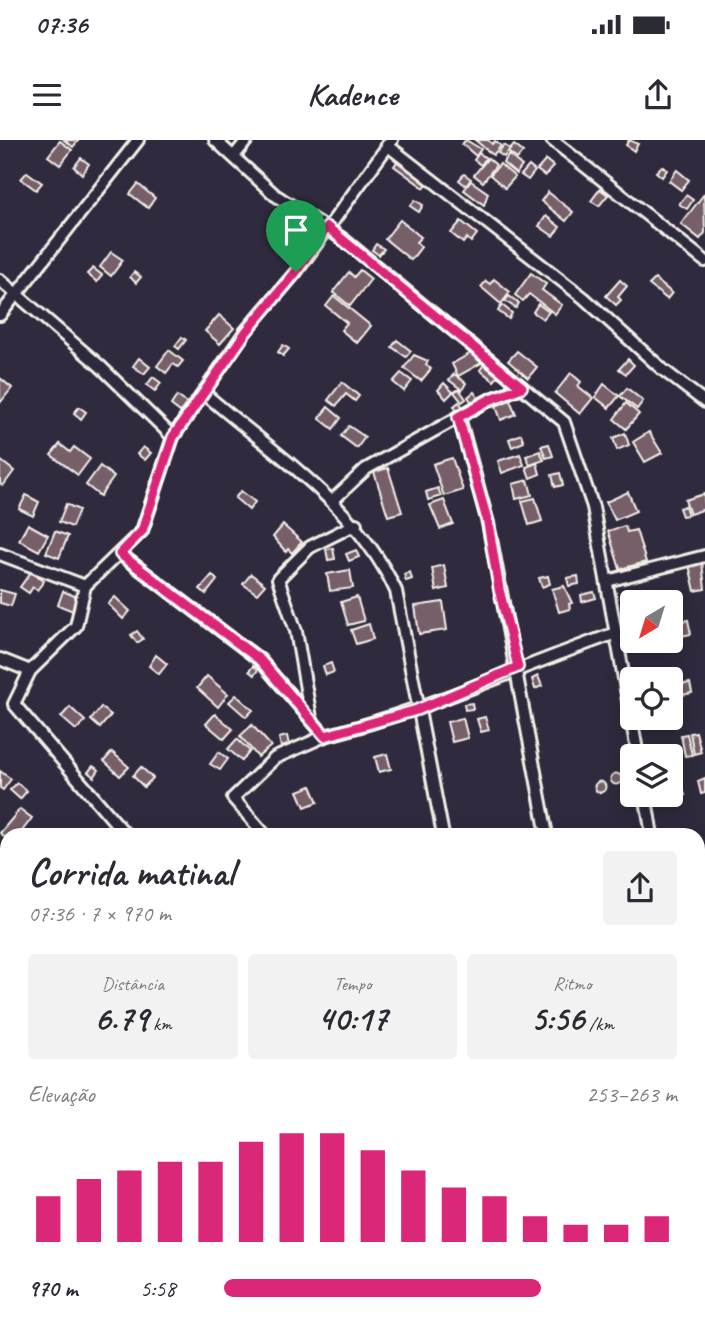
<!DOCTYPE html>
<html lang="pt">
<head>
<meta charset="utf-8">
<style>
  body { margin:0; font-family:Caveat,sans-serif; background:#f2f2f3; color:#2b2b33; height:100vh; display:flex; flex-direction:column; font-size:26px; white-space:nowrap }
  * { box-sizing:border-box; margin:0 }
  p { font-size:23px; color:#7c7c81 }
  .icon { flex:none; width:38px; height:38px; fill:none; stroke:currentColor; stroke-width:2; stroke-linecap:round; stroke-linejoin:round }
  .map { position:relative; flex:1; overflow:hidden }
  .sheet { position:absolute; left:0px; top:688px; width:705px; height:502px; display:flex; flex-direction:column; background:#fff; border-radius:21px 21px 0 0; box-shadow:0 4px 18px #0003 }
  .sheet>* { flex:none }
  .needle { width:46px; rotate:218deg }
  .fabs { position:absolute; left:620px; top:450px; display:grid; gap:14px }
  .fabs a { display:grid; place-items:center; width:63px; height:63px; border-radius:7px; background:#fff; box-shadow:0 4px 18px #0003; font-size:35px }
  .pin { position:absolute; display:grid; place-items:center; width:60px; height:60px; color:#fff; margin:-72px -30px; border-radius:50% 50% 50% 0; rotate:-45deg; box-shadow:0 0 7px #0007 }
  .pin .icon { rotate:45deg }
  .round { display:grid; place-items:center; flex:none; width:74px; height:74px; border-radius:7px; background:#f2f2f3 }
  .summary { display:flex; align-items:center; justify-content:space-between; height:119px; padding:0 28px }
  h1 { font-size:38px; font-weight:600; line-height:52px }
  .stats { display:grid; grid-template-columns:repeat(3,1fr); gap:10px; height:119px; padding:7px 28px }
  .stats div { display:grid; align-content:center; border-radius:7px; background:#f2f2f3; text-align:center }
  .stats b { font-size:35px; font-weight:600 }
  .stats small { font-size:19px; font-weight:400 }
  .stats p { font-size:19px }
  .chart { height:196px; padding:14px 28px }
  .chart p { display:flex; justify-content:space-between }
  .chart svg { width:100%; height:126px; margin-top:7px; stroke:#db2777; stroke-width:6 }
  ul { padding:0 28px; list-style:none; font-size:23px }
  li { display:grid; grid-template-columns:112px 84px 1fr; align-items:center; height:52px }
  li i { height:18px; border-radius:9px; background:#db2777 }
  .status { display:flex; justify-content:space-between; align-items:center; height:49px; padding:0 35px; background:#fff; direction:ltr }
  .status svg { height:19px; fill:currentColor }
  header { display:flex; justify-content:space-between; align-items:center; height:91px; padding:0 28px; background:#fff; font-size:32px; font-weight:600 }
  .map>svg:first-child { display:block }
</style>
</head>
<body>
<div class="status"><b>07:36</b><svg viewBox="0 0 49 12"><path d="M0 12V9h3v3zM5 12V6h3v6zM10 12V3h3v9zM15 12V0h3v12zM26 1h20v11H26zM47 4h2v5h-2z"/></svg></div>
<header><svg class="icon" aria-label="menu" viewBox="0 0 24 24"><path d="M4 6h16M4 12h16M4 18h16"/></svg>Kadence<svg class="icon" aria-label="share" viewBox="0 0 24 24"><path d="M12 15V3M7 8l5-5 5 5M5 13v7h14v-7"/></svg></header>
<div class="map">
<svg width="705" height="1189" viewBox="0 0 705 1189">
  <rect width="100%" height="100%" fill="#2f2a3d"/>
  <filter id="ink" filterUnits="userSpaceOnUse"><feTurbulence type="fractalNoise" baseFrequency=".0143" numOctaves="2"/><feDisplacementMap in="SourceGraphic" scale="14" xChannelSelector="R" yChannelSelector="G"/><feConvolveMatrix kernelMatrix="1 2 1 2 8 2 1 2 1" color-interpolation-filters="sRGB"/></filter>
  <g filter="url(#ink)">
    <g fill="#775e6a" stroke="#f4f1e8" stroke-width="2">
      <path d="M64 0H79L73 7Z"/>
      <path d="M466 0 481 9 476 16 462 4Z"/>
      <path d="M475 0H488L492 4 495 1 501 6 493 15Z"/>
      <path d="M629 0 638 4 634 11 626 5Z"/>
      <path d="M60 1 72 10 60 25 48 16Z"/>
      <path d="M504 5 510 9 504 17 498 13Z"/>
      <path d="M514 5 523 12 517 19 508 12Z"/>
      <path d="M479 13 486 18 481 25 474 20Z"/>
      <path d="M509 15 522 26 516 34 503 23Z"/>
      <path d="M81 18 89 24 82 34 74 27Z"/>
      <path d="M488 18 496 25 483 42 474 35Z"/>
      <path d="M399 19 429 41 424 48 394 26Z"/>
      <path d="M546 20 553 26 545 36 537 30Z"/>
      <path d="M500 24 515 37 505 48 490 35Z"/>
      <path d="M529 26 535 31 528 40 521 35Z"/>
      <path d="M662 26 667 30 662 37 656 32Z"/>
      <path d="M677 30 689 40 681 50 669 41Z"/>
      <path d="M27 32 42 43 36 50 21 39Z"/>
      <path d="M464 34 471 39 466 46 459 40Z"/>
      <path d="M471 41 488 53 484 65 464 50Z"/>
      <path d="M138 44 155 58 148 68 130 54Z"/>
      <path d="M600 49 608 55 599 66 591 61Z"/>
      <path d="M548 52 573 72 566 81 541 61Z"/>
      <path d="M704 54 705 93 700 99 681 84Z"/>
      <path d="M686 55 693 60 687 69 679 64Z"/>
      <path d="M415 60 423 65 419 72 410 66Z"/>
      <path d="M546 76 560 87 553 96 539 86Z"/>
      <path d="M400 80 421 97 416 102 421 107 411 120 385 99Z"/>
      <path d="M461 81 477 94 471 102 467 98 463 103 451 93Z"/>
      <path d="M376 104 384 109 379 115 372 110Z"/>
      <path d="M111 112 123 120 111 136 100 127Z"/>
      <path d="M93 128 102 135 97 142 87 134Z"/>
      <path d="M360 130 371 139 350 166 333 152 349 132 354 137Z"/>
      <path d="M134 132 141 137 136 143 130 137Z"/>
      <path d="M531 133 546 144 542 150 562 165 555 174 529 154 523 161 515 155Z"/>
      <path d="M494 139 510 152 501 164 481 147 486 141 490 144Z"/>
      <path d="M655 139 672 153 667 159 649 145Z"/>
      <path d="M620 140 627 146 618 157 621 160 616 165 606 156Z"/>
      <path d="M334 156 371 186 357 203 341 190 347 183 326 166Z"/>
      <path d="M509 156 519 163 516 168 505 161Z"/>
      <path d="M538 164 549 172 543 179 533 172Z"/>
      <path d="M502 165 512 173 509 179 498 171Z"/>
      <path d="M219 175 234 188 220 204 205 191Z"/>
      <path d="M182 197 186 200 179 209 175 206Z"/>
      <path d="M397 200 411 211 406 217 392 207Z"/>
      <path d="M283 205 289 209 283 216 278 212Z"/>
      <path d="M169 210 183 221 178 227 173 224 166 233 157 226Z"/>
      <path d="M476 210 483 222 458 236 452 224Z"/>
      <path d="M517 211 537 227 528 238 508 221Z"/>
      <path d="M414 215 428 221 426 225 431 229 421 241 404 228Z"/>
      <path d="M139 218 150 227 144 234 133 226Z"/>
      <path d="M628 219 634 225 626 234 619 229Z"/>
      <path d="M485 223 499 235 494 241 480 230Z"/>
      <path d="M401 233 412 241 404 251 393 242Z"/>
      <path d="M571 233 581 242 578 246 593 258 580 274 555 253Z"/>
      <path d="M454 234 466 243 462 250 449 240Z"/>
      <path d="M153 237 161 243 155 251 147 245Z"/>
      <path d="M0 238 12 248 0 263Z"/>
      <path d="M342 242 359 256 355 261 346 254 336 266 328 260Z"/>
      <path d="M444 243 453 252 446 259 438 250Z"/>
      <path d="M604 244 619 256 609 268 595 257Z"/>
      <path d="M627 248 643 261 637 269 620 256Z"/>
      <path d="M459 249 466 259 462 262 454 252Z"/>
      <path d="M474 252 479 259 473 264 468 257Z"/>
      <path d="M177 256 187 263 180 272 171 265Z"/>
      <path d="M510 260 516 274 501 280 496 266Z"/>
      <path d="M459 262 465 270 460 274 454 266Z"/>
      <path d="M626 263 639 274 626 289 614 279Z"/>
      <path d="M79 267 86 272 81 279 74 273Z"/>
      <path d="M328 267 341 278 333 289 319 278Z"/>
      <path d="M349 286 365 297 357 308 341 296Z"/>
      <path d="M649 292 662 313 645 322 633 302Z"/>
      <path d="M625 293 629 305 617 310 613 298Z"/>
      <path d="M521 294 524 302 512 307 509 299Z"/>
      <path d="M60 304 70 312 74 307 90 319 78 335 51 315Z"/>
      <path d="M549 304 553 316 546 318 541 306Z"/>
      <path d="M143 307 151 313 145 320 137 314Z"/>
      <path d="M540 311 544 320 530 325 526 316Z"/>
      <path d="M520 314 524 325 502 333 498 321Z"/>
      <path d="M452 318 463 350 444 356 433 324Z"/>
      <path d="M0 320 14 331 3 346 0 344Z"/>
      <path d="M537 323 540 334 530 338 526 327Z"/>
      <path d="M100 326 114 337 100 356 86 345Z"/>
      <path d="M388 328 402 372 388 376 374 332Z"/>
      <path d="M560 333 563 345 555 347 552 335Z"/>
      <path d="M528 340 532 355 516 359 513 344Z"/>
      <path d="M438 348 441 356 428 360 426 352Z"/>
      <path d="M241 351 255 362 249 370 235 358Z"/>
      <path d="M628 352 636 371 615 380 606 362Z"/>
      <path d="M704 354 705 369 690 374 685 360Z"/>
      <path d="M26 355 39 362 33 376 19 369Z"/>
      <path d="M535 358 542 381 529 385 522 361Z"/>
      <path d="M444 360 453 384 440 389 430 365Z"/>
      <path d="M66 364 79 370 72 387 59 382Z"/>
      <path d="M685 366 688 375 682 376 679 368Z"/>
      <path d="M28 384 48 395 39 411 19 400Z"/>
      <path d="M283 385 302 402 292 413 288 409 286 412 273 397Z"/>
      <path d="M625 386 627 392 636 390 646 422 620 429 608 391Z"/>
      <path d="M55 391 68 396 59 418 46 413Z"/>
      <path d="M333 408 335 419 328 420 326 409Z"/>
      <path d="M356 410 359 417 349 421 346 414Z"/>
      <path d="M702 422 705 449 695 451 689 425Z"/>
      <path d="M444 425 448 448 436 451 432 428Z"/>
      <path d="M350 430 353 448 330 451 327 434Z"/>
      <path d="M31 432 44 441 37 450 33 447 29 453 20 447Z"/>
      <path d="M410 432 412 439 406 441 404 434Z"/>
      <path d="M251 434 265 445 257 454 243 444Z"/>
      <path d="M212 435 217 440 206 454 200 449Z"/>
      <path d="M548 436 550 444 542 447 539 438Z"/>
      <path d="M578 436 579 444 569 446 567 438Z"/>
      <path d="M564 446 572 463 569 464 570 469 559 472 552 449Z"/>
      <path d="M0 450 15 454 11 466 0 463Z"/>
      <path d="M63 451 79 458 73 471 58 465Z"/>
      <path d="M594 452 596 458 582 462 581 455Z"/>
      <path d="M115 457 130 471 123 479 108 464Z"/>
      <path d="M357 457 364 481 348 485 341 462Z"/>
      <path d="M443 462 447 490 419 494 415 466Z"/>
      <path d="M688 480 691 494 676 497 673 483Z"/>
      <path d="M369 484 373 499 356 504 351 490Z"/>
      <path d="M137 491 143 499 137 503 131 495Z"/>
      <path d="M156 515 167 524 159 534 149 526Z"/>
      <path d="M331 523 334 532 326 535 323 526Z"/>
      <path d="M253 526 258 530 254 535 249 531Z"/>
      <path d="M207 536 228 554 218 567 197 548Z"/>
      <path d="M538 536 542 546 535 549 532 539Z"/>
      <path d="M675 542 679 563 670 564V543Z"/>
      <path d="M690 543 692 553 682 555 679 545Z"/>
      <path d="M236 555 253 570 246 577 229 562Z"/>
      <path d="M472 563 473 569 465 570 464 564Z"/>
      <path d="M70 567 85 581 76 590 61 577Z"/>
      <path d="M101 567 111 575 100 588 91 580Z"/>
      <path d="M215 574 233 589 224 599 206 584Z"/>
      <path d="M485 577 489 590 481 592 477 579Z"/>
      <path d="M463 578 468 598 452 602 447 582Z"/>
      <path d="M252 585 271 606 258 617 240 596Z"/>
      <path d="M696 592 701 612 694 614 690 593Z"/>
      <path d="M687 594 692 615 685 616 681 595Z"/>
      <path d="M287 596 289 605 281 607 279 598Z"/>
      <path d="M237 599 250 611 242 621 228 609Z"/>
      <path d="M112 612 129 627 120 636 104 621Z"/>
      <path d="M219 612 228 619 220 630 210 624Z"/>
      <path d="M387 614 391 629 379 632 375 617Z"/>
      <path d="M93 626 99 630 94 637 88 632Z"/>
      <path d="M141 627 153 638 144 647 133 636Z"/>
      <path d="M676 627 685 655 663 661 661 654H670V629Z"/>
      <path d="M0 631 11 639 3 650 0 648Z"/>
      <circle cx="616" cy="639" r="5.5"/>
      <path d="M705 638V653L701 654 698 641Z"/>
      <circle cx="600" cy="647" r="5.5"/>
      <path d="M17 643 27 651 20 659 10 650Z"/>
      <path d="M311 646 318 662 305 667 298 651Z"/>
      <path d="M20 669 32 678 19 695H7V699L0 693Z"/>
      <path d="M0 854 7 860 0 869Z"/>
      <path d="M0 884 7 890 3 899 0 897Z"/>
      <path d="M7 909V924L0 918Z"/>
      <path d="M0 960 7 966V980L3 986 0 983Z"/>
      <path d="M698 1040H705V1052H701V1057L698 1058Z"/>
      <path d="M0 1048 7 1053V1074L0 1083Z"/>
      <path d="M0 1095 7 1101 0 1110Z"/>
      <path d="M701 1122 705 1145 698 1147V1123Z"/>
      <path d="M5 1125 7 1127 6 1147 0 1141V1131Z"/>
      <path d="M86 1183 89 1185 85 1189H74L68 1184Z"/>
      <path d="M584 1183H602L605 1185 601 1189H592Z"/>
    </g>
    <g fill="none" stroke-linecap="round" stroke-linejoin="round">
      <g stroke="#f4f1e8" stroke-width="16">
        <g id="street">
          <path d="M215 0 275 55 343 99 564 282 593 367 638 616"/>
          <path d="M552 0 705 121"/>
          <path d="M387 5 584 158 662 229 705 262"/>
          <path d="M235 15 247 0"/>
          <path d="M0 140 100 226 173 297"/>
          <path d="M0 175 138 0"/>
          <path d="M204 253C274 314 355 363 396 451L443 695"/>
          <path d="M459 277 488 383 547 695"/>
          <path d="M332 361 366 329 489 260 522 247"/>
          <path d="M0 414 85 446"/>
          <path d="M120 414 260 520 325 596C425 571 519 527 616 493"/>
          <path d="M607 441 705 416"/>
          <path d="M0 519 30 531"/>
          <path d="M311 578 296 491 278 439 310 407 356 384"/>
          <path d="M645 654 652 695"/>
          <path d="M126 695 14 564 30 531 76 486 85 446 142 391 173 297 245 192 296 132 392 0"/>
          <path d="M265 695 233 658 275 618 325 596"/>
          <path d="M0 817 7 821"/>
          <path d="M698 919 705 949"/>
          <path d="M396 1183 400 1189"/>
          <path d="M519 1183 532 1188"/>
          <path d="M683 1183 690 1189"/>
          <path d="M423 1189 433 1183"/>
          <path d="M666 1189 671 1183"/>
        </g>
      </g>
      <use href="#street" stroke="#2f2a3d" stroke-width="10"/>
    </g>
  </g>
  <g fill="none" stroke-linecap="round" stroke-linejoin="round" filter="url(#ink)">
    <g stroke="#fff" stroke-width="14">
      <path id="route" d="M327 87 522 247 489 260 458 277 488 383 499 449 518 527 417 570 325 596 260 520 120 414 142 391 173 297 246 192 296 132Z"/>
    </g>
    <use href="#route" stroke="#db2777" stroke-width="9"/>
  </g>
</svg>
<div class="fabs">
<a><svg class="needle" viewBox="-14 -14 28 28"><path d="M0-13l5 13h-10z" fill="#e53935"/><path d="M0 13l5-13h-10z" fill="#7c7c81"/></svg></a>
<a><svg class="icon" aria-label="locate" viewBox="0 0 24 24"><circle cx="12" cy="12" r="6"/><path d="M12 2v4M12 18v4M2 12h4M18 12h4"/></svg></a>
<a><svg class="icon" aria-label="layers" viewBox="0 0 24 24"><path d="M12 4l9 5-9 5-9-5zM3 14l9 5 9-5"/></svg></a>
</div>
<div class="pin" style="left:296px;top:132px;background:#1e9e55"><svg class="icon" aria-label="arrive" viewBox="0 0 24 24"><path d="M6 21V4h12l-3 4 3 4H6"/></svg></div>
<section class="sheet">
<div class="summary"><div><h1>Corrida matinal</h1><p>07:36 · 7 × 970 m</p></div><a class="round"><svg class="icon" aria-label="share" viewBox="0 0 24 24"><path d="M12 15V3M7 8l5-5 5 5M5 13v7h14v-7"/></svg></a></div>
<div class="stats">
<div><p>Distância</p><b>6.79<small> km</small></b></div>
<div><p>Tempo</p><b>40:17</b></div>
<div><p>Ritmo</p><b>5:56<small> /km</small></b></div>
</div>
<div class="chart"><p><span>Elevação</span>253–263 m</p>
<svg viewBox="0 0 160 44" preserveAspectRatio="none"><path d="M5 44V28M15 44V22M25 44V19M35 44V16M45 44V16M55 44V9M65 44V6M75 44V6M85 44V12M95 44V19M105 44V25M115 44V28M125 44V35M135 44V38M145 44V38M155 44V35"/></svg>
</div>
<ul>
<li><b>970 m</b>5:58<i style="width:70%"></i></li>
</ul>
</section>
</div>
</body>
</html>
